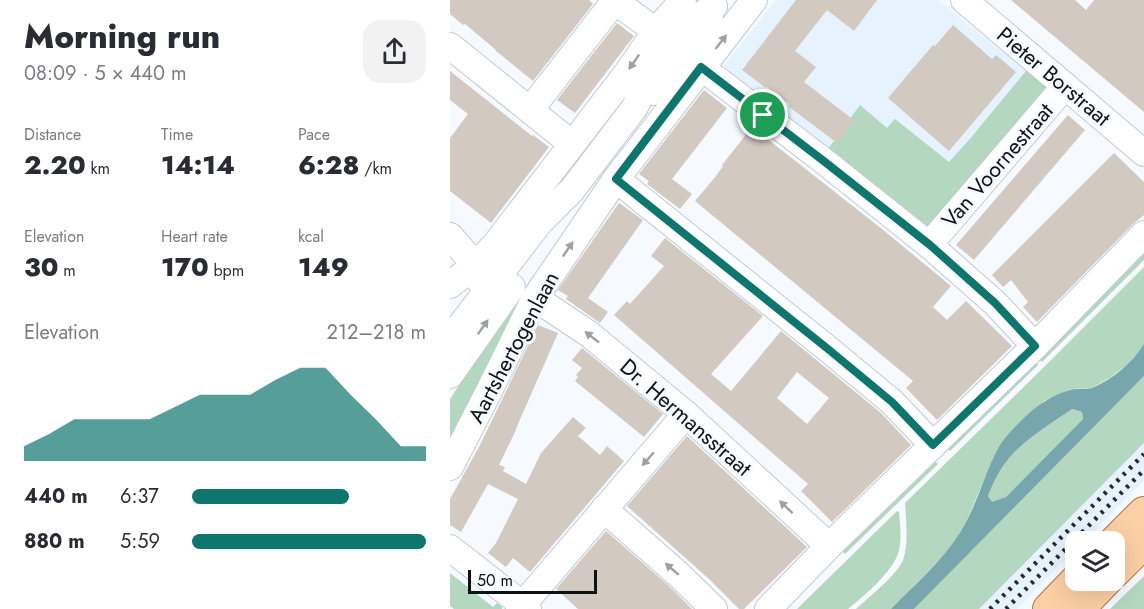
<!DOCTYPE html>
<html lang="en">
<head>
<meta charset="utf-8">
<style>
  body { margin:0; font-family:Jost,sans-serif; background:#f2f2f3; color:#2b2b33; height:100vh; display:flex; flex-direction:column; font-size:22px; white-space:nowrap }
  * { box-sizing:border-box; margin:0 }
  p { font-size:20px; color:#7c7c81 }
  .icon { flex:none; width:33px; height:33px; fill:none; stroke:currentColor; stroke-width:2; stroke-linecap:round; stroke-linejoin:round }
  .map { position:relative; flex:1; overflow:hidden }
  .sheet { display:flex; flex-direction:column; background:#fff; width:450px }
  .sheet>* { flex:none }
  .buttons { position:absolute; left:615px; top:531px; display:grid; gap:12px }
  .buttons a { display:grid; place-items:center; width:60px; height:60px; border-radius:12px; background:#fff; box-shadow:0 6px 24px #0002; font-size:30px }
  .scale { position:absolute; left:18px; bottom:15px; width:129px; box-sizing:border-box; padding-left:6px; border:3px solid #0e1214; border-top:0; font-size:16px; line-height:21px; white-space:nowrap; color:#0e1214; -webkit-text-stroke:4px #f6fafe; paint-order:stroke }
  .pin { position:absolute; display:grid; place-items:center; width:51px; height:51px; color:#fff; margin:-26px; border:3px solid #fff; border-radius:50%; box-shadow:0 2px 6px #0007 }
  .round { display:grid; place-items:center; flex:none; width:63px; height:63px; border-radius:18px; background:#f2f2f3 }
  .overview { display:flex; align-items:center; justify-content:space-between; height:102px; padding:0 24px }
  h1 { font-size:33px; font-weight:800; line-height:45px }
  .metrics { display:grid; grid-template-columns:repeat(3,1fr); gap:9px; height:102px; padding:6px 24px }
  .metrics div { display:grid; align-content:center }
  .metrics b { font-size:26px; font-weight:800 }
  .metrics small { font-size:16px; font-weight:400 }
  .metrics p { font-size:16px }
  .chart { height:168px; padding:12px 24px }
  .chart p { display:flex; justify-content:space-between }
  .chart svg { width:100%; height:108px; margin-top:6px; fill:#0f766e; opacity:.7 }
  ul { padding:0 24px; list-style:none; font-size:20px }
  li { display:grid; grid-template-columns:96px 72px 1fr; align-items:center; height:45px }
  li i { height:15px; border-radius:8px; background:#0f766e }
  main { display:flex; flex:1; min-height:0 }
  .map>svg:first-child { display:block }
</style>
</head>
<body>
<main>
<section class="sheet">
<div class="overview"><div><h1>Morning run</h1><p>08:09 · 5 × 440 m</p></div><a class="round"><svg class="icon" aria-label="share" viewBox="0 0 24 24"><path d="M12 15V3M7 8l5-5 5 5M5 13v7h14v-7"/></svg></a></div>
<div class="metrics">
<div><p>Distance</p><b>2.20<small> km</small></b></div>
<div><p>Time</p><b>14:14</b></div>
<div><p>Pace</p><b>6:28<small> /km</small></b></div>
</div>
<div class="metrics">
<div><p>Elevation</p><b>30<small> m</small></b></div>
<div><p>Heart rate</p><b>170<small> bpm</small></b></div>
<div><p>kcal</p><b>149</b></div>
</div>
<div class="chart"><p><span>Elevation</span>212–218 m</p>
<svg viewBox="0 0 160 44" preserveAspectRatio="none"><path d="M0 44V38L10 33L20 27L30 27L40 27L50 27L60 22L70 17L80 17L90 17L100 11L110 6L120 6L130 17L140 27L150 38L160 38V44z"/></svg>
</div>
<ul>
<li><b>440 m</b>6:37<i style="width:67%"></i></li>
<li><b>880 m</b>5:59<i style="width:100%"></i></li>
</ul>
</section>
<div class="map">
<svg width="694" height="609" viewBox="0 0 694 609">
  <rect width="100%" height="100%" fill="#f6fafe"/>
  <g fill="#e6f3fe">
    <path d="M326 0H488L576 70 501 163 406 169 273 67Z"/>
    <path d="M694 443V481L634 541 626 542 625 550 567 609H529Z"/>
  </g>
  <g fill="#b3d7bf">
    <path d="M580 66 602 91 482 233 378 149 410 105 437 128 445 119 499 162 519 140Z"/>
    <path d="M694 250V260L592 362 586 357Z"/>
    <path d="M694 267V344L691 349 678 364 661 377 640 389 627 388 616 391 594 401 535 477 515 525 505 541 493 556 441 609H406C418 598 447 575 453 560 459 543 456 521 455 503L593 368Z"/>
    <path d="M71 292 74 295 0 453V399Z"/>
    <path d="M583 359 588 365 500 451 495 446Z"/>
    <path d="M694 376V443L529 609H464Z"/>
    <path d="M622 409 632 412 633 419 556 497 542 503 538 496C543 484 548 472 555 462 570 442 602 423 622 409Z"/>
    <path d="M482 458 488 464 395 554 389 548Z"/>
    <path d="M447 511 449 512C450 524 452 538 449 550 445 570 414 596 398 609H347Z"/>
    <path d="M0 573 43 607 47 603 52 607V609H4L0 606Z"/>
    <path d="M694 576V609H660Z"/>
  </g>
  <path fill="#77a7ad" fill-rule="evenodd" d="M694 344V376L464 609H441C466 583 496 558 514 526 528 501 535 472 549 447 554 438 563 429 570 422 584 407 604 393 624 389 630 388 637 390 642 388 663 379 682 363 694 344ZM622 409 632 412 633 419 556 497 542 502 538 496C543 484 548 472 556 462 570 442 602 423 622 409Z"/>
  <g fill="#d2c9c0" fill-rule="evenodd">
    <path d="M0 0H139L143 4 83 81 46 51V50L15 24 13 25 0 14Z"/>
    <path d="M346 0H427L404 31 377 10 345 51 366 67 354 82 405 121 387 143 338 106 339 104 317 87 316 88 292 70Z"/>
    <path d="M561 0H625L636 10 644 0H694V112Z"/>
    <path d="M167 23 184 36 125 113 107 100Z"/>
    <path d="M503 25 542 59 546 55 566 72 499 151 438 98 483 45 485 46Z"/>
    <path d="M0 71 82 136 83 135 99 147 41 223 0 191V138L18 114 0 100Z"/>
    <path d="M254 90 277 108 222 179 242 194 230 209 197 184 199 181 189 174Z"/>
    <path d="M618 115 635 130 524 260 506 245Z"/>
    <path d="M302 127 432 229 501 286 483 307 497 320 516 301 562 346 487 420 456 388 463 381 245 201 266 176 273 166 272 165Z"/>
    <path d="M664 153 694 182V215L683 224 587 322 573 307 578 302 561 280 553 287 542 275Z"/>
    <path d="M169 203 193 220 138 298 158 312 150 323 116 299 118 296 108 290Z"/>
    <path d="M215 238 313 316 261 374 281 391 331 331 431 413 461 445 382 522 351 491 358 484 164 315 177 301 180 304 214 266 201 256ZM347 372 379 398 357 424 327 398Z"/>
    <path d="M88 325 108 333 68 424 65 432 49 465 55 467 53 471 76 484 91 453 123 417 136 428 128 436 150 455 157 446 174 461 80 572 63 558 56 567 38 553 46 543 68 499 38 484 11 532 0 525V499L30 445Z"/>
    <path d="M132 348 213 414 194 437 125 381 128 377 126 375 132 368 122 360Z"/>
    <path d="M237 436 357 547 294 609H289L259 579 177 506Z"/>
    <path d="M156 531 218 585 242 609H128L106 589Z"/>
  </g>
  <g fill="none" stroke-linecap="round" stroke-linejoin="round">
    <g stroke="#c1cbd3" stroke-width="28">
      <g id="minor">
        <path d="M163 0 206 31"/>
        <path d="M514 0 694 153"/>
        <path d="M0 46 122 144"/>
        <path d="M251 67 375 162 479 245 545 303 585 346"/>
        <path d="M204 92C227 74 248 43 260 16"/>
        <path d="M80 110 164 2"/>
        <path d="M166 179 378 349 442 402 483 445"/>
        <path d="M0 236 25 265 29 280"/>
        <path d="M479 245 615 86"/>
        <path d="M0 285 25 265 44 246 177 73 206 31 233 0"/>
        <path d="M85 298 139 334 236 414 379 546"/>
        <path d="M0 339 90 222 122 190 185 107 197 79 221 44 240 23 264 6"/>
        <path d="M0 375 62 287"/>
        <path d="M0 467 38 393 85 298 166 179 304 0"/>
        <path d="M154 509 228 574 264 609"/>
        <path d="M0 548 78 609"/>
        <path d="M69 609 236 414"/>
        <path d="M318 609 379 546 585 346 694 234"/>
      </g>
    </g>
    <g stroke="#a7784b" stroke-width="34">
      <g id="major">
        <path d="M664 543 694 513"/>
        <path d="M664 572 694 542"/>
        <path d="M599 609 627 580"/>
        <path d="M628 609 656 580"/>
      </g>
    </g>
    <use href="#minor" stroke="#fff" stroke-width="26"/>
    <use href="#major" stroke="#fccfa5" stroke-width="32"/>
    <g stroke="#262a2d" stroke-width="4.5" stroke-dasharray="3 6" stroke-linecap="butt">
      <path d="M540 609 694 454"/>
      <path d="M556 609 694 470"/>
    </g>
  </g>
  <defs><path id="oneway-solid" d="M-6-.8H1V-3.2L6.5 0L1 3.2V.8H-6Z" transform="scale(1.5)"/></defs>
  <g fill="#9fa0a1">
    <use href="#oneway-solid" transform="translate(271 42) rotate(-52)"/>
    <use href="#oneway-solid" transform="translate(184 62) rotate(125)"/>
    <use href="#oneway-solid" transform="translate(118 249) rotate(-56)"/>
    <use href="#oneway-solid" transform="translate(33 327) rotate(-55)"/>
    <use href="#oneway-solid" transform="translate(142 337) rotate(-142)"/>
    <use href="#oneway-solid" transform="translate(198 459) rotate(131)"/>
    <use href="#oneway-solid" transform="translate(336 507) rotate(-137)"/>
    <use href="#oneway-solid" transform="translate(222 569) rotate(-139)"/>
  </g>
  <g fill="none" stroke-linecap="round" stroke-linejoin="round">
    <g stroke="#fff" stroke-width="12">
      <path id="route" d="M251 67 375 162 480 245 545 303 585 346 483 445 442 402 378 349 166 179Z"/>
    </g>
    <use href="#route" stroke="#0f766e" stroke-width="8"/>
  </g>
  <g text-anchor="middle" stroke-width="6" stroke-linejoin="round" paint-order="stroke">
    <g font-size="22" fill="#0e1214" stroke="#f6fafe">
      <text transform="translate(604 76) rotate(40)" y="8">Pieter Borstraat</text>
      <text transform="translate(547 165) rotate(-49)" y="8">Van Voornestraat</text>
      <text transform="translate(63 347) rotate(-62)" y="8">Aartshertogenlaan</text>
      <text transform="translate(236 417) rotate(41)" y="8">Dr. Hermansstraat</text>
    </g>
  </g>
</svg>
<div class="buttons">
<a><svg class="icon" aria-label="layers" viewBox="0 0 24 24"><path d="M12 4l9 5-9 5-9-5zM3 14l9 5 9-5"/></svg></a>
</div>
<div class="scale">50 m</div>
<div class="pin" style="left:313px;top:115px;background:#1e9e55"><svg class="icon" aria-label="arrive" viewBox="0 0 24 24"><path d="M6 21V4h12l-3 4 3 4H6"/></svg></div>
</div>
</main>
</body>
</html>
